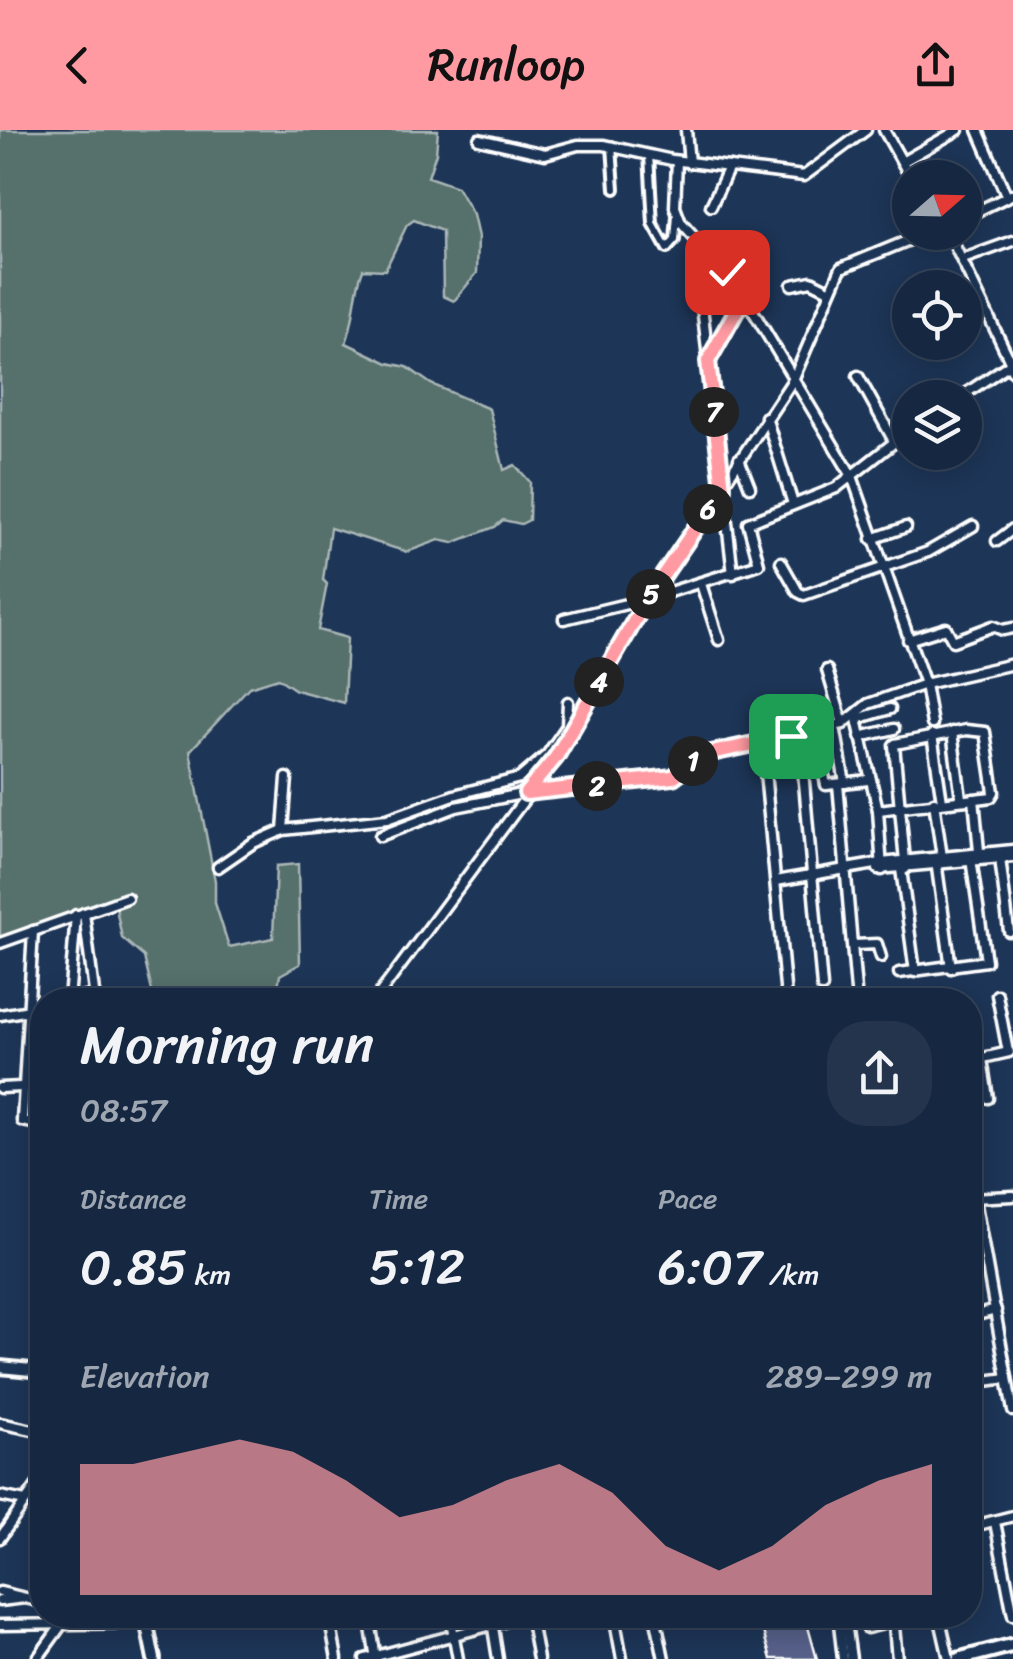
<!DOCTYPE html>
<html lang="en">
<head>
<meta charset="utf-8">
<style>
  body { margin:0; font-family:Sriracha,sans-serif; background:#23344c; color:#f1f3f6; height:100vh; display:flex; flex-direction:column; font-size:38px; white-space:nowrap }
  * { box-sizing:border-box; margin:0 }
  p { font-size:32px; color:#9ea6b1 }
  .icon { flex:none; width:55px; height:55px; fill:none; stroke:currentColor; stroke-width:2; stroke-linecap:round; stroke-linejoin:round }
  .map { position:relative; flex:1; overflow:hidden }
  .drawer { position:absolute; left:30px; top:858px; width:952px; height:640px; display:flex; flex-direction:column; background:#162841; border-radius:40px; box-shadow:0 5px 25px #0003,0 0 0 2px #35445a }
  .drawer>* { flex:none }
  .needle { width:65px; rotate:70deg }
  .fabs { position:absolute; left:892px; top:30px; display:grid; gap:20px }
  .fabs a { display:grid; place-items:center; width:90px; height:90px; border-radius:50%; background:#162841; box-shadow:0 5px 25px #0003,0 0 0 2px #35445a; font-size:50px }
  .pin { position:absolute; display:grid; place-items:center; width:85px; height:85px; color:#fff; margin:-42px; border-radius:20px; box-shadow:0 5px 15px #0006 }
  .km { position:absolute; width:50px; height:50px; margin:-25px; border-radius:50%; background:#222; color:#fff; font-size:28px; line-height:50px; text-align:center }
  .round { display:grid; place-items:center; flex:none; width:105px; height:105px; border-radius:40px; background:#23344c }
  .overview { display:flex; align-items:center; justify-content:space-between; height:170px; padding:0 50px }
  h1 { font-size:55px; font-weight:600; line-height:75px }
  .metrics { display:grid; grid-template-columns:repeat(3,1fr); gap:15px; height:170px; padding:10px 50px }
  .metrics div { display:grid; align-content:center }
  .metrics b { font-size:50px; font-weight:600 }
  .metrics small { font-size:28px; font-weight:400 }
  .metrics p { font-size:28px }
  .chart { height:280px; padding:20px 50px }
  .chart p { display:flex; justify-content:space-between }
  .chart svg { width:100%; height:180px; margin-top:10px; fill:#ff9aa2; opacity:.7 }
  header { display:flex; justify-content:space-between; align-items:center; height:130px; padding:0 50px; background:#ff9aa2; color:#111; font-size:45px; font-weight:600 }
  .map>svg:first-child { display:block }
</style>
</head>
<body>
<header><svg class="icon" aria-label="back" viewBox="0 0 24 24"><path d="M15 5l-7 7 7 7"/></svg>Runloop<svg class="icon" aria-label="share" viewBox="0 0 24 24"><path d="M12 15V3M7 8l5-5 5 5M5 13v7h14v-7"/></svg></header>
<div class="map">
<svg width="1013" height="1529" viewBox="0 0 1013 1529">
  <rect width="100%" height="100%" fill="#1d3557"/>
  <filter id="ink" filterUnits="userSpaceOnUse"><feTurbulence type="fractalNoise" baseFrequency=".01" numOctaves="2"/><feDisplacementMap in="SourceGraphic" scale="20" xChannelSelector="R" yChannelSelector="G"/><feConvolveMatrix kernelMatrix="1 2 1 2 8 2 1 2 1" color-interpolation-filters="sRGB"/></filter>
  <g filter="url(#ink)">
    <path fill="#566f6c" stroke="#aab7b6" stroke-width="2.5" d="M0 0H438L436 23 428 47 457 57 473 85 478 107 477 143 454 171 443 166 442 101 414 90 407 95 385 140 363 139C353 165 356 187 346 213L388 233 407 237 431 254 489 279 504 340 515 335 530 352 529 390 521 394 503 390 495 397 453 413 439 410 407 422 330 398 323 450 327 454 318 500 347 508 344 573 296 560 278 548 249 557 190 621 215 751V773L229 817 273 808 276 736 298 734 300 834 280 845 278 856 254 859V870H154L144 827 122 808 114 768 0 807Z"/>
    <path fill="#566189" stroke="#fff" stroke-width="2.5" d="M805 1486 817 1529H771L762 1498Z"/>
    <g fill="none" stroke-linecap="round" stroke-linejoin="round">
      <g stroke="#fff" stroke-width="14">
        <g id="pedestrian">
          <path d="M612 16 615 59"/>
          <path d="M649 25 653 94 667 119 675 110 677 86"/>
        </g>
      </g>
      <g stroke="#fff" stroke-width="15">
        <g id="minor">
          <path d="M686 0 689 33"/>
          <path d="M884 0 911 48"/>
          <path d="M978 0 1007 67"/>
          <path d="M479 9 545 24 578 15H604L672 30 804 46 866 0"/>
          <path d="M677 31 675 77 681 93 738 156 852 346 925 554 1013 534"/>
          <path d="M902 32 958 0"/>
          <path d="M711 76 729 37"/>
          <path d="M965 87 1013 64"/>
          <path d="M948 102 1011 233 959 268"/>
          <path d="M963 129 1013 111"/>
          <path d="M792 155 811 151 829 160"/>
          <path d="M701 168 733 444"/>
          <path d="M708 231 744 167"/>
          <path d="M858 246 894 311"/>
          <path d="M766 287 793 374"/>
          <path d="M739 329 750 357"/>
          <path d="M872 409 906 397"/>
          <path d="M997 411 1013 399"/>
          <path d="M781 432 798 462 804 465 928 422 973 396"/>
          <path d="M701 454 719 510"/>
          <path d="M564 489 647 469 759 434 748 393 836 358 910 300"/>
          <path d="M908 510 946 498 953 511 993 496 1003 500 1013 498"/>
          <path d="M827 540 843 594"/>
          <path d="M836 602 845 653"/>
          <path d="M952 602 961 668"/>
          <path d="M932 605 942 671"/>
          <path d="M860 607 894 599"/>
          <path d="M819 621 826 655 868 650"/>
          <path d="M838 654 856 861"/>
          <path d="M974 669 979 721"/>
          <path d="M934 672 942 727"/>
          <path d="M878 680C916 675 954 672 991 667L994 662 985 602 966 600 895 614 894 615 905 731V739"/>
          <path d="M283 700 287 648"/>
          <path d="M380 706 456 677 526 663 673 647 702 625 843 594 868 574 925 554 932 594"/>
          <path d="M1000 728 1009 801"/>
          <path d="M936 731 951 838"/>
          <path d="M218 737 253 713 283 700 387 689 454 665 520 648 547 625 567 596 568 572"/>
          <path d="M878 739 1013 727"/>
          <path d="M901 739 915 842"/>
          <path d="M882 740 878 680 857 589 890 579"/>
          <path d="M776 751 881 733 1013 720"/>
          <path d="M84 783 95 870"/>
          <path d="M33 801 22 991 42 995"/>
          <path d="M0 813 127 768"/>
          <path d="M854 815 877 814 881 827"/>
          <path d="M899 843 986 831 971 729"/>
          <path d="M997 865 1008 922"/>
          <path d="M786 868 763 620 795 611 801 618 822 857"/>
          <path d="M69 870 76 785"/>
          <path d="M73 870 94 865"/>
          <path d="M375 870 556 627 647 469 793 250 841 138 929 102"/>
          <path d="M0 885 42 878"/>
          <path d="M982 929 988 968"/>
          <path d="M970 931 1009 922"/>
          <path d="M0 958 42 956"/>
          <path d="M970 1068 1013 1066"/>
          <path d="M975 1069 1013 1281"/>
          <path d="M970 1187 996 1180"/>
          <path d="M970 1253 1007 1248"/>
          <path d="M0 1293 42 1302"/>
          <path d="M0 1366 25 1371"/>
          <path d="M995 1392 1013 1485"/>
          <path d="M970 1397 1013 1386"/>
          <path d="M0 1408 42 1348"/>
          <path d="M0 1462 42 1472"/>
          <path d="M0 1471 25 1468"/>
          <path d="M329 1485 337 1529"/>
          <path d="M369 1485 376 1529"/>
          <path d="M450 1485 458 1529"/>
          <path d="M491 1485 498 1529"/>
          <path d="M530 1485 538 1529"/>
          <path d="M614 1485 622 1529"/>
          <path d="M655 1485 664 1529"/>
          <path d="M838 1485 843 1529"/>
          <path d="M845 1485 851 1529"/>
          <path d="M893 1485 897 1529"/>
          <path d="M939 1485 949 1529"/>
          <path d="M0 1495 147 1493"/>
          <path d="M867 1498 921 1485"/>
          <path d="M37 1529 60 1497"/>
          <path d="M365 1529 529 1485"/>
        </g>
      </g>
      <g stroke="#fff" stroke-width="18">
        <g id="tertiary">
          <path d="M0 1237 42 1241"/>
          <path d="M145 1485 154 1529"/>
        </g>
      </g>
      <g stroke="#fff" stroke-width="19">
        <g id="secondary">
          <path d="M1013 232V239"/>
          <path d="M959 1529 1013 1515"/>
        </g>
      </g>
      <use href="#pedestrian" stroke="#1d3557" stroke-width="6"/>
      <use href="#minor" stroke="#1d3557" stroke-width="8"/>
      <use href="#tertiary" stroke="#1d3557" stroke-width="10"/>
      <use href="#secondary" stroke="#1d3557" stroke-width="11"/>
    </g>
  </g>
  <g fill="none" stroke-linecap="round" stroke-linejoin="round" filter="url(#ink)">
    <g stroke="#fff" stroke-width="20">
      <path id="route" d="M727 142 744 167 708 231 723 358 647 469 556 627 526 663 673 647 702 625 791 606"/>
    </g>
    <use href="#route" stroke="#ff9aa2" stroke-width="12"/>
  </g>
</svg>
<div class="fabs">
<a><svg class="needle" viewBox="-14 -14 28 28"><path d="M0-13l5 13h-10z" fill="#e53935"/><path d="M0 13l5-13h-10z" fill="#9ea6b1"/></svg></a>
<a><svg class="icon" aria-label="locate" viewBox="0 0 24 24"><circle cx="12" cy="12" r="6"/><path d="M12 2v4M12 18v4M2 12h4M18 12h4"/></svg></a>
<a><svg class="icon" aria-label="layers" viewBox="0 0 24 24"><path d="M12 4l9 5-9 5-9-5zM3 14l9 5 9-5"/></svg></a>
</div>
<div class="pin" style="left:791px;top:606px;background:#1e9e55"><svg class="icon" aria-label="arrive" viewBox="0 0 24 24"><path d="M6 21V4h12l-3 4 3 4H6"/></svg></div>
<div class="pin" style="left:727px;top:142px;background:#d93025"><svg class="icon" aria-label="check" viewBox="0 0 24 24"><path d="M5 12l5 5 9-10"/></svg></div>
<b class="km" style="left:693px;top:631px">1</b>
<b class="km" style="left:597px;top:656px">2</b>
<b class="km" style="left:599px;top:552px">4</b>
<b class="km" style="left:651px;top:464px">5</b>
<b class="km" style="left:708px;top:379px">6</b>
<b class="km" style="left:714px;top:282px">7</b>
<section class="drawer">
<div class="overview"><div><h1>Morning run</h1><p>08:57</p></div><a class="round"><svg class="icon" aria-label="share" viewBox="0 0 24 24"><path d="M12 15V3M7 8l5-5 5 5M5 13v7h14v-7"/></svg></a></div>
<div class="metrics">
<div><p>Distance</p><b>0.85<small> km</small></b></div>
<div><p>Time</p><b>5:12</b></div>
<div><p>Pace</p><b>6:07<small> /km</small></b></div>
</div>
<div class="chart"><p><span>Elevation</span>289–299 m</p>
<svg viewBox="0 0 160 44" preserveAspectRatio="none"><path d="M0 44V12L10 12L20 9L30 6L40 9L50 16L60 25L70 22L80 16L90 12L100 19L110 32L120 38L130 32L140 22L150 16L160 12V44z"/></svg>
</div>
</section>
</div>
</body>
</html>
